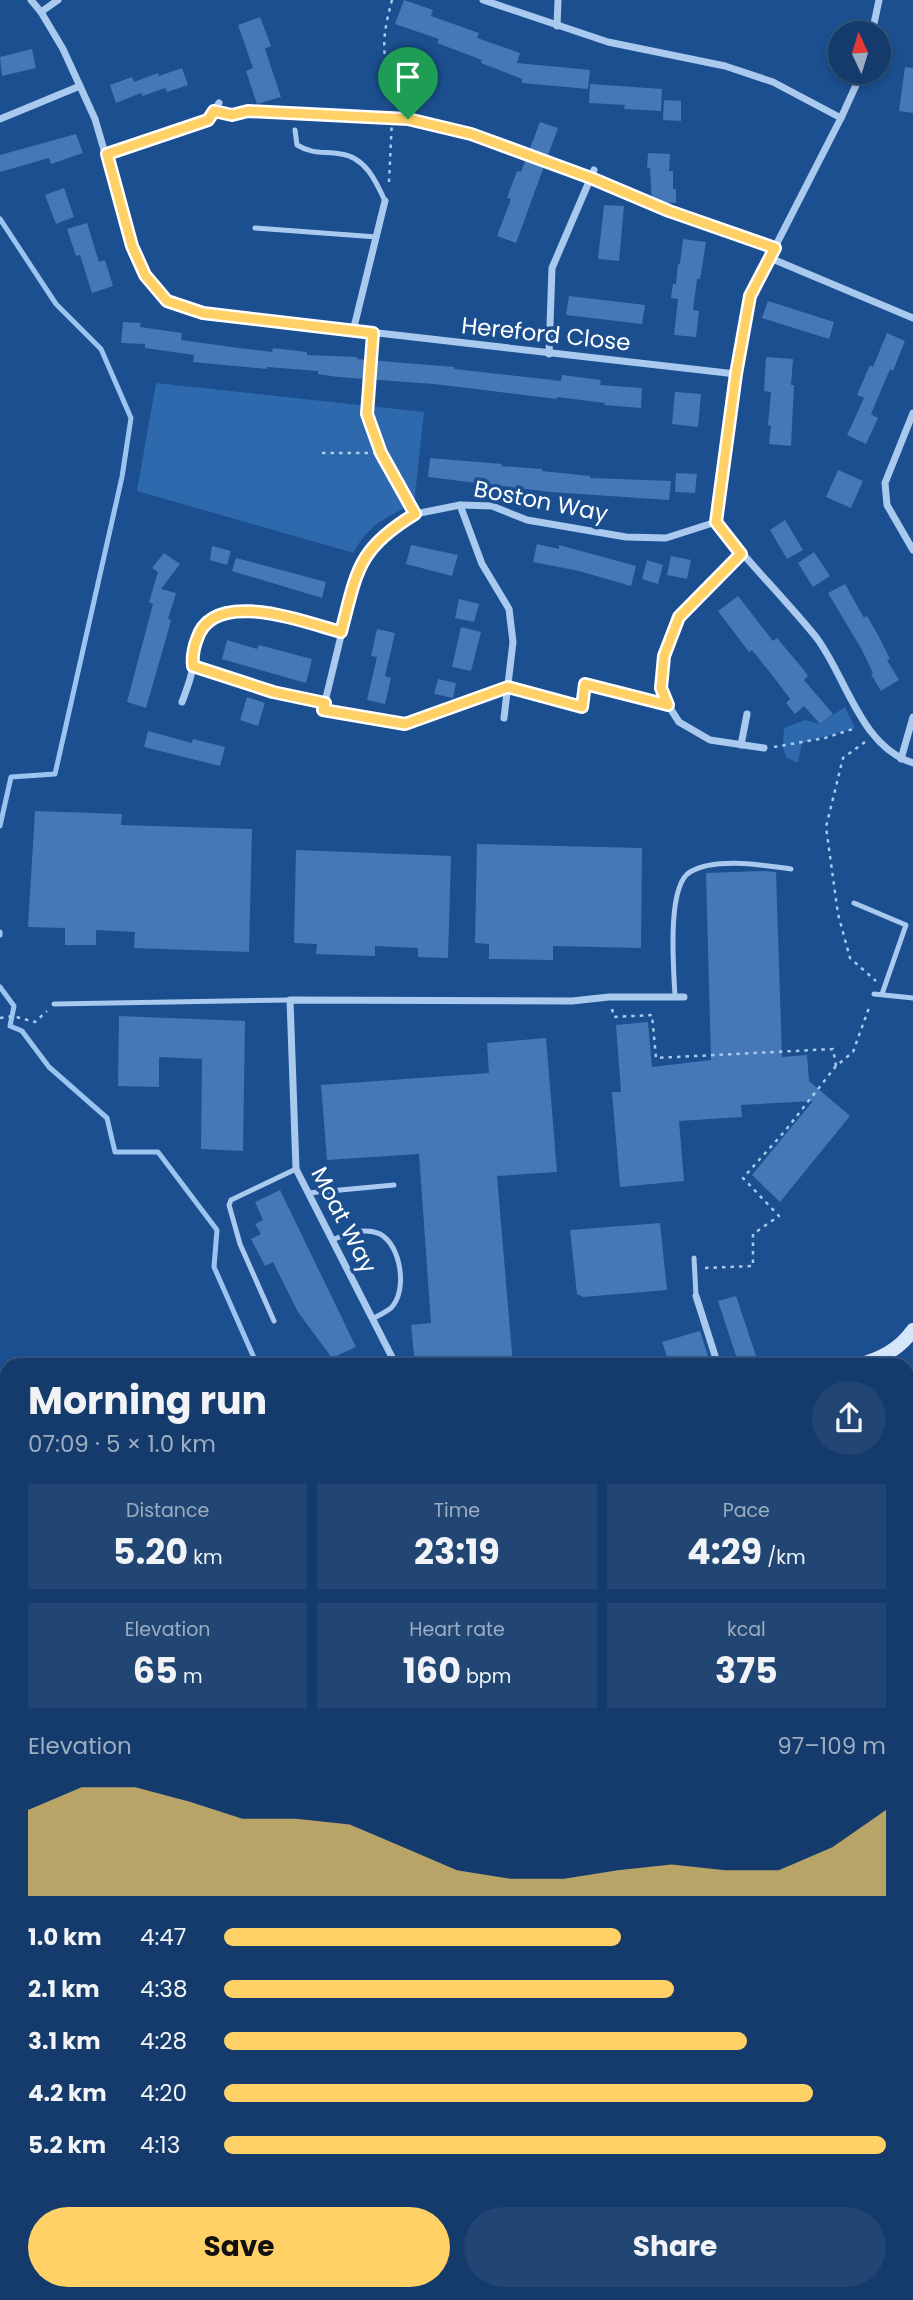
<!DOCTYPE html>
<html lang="en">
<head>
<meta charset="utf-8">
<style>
  body { margin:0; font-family:Poppins,sans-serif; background:#214673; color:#f1f3f6; height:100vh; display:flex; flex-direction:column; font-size:26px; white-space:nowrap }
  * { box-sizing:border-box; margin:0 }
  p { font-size:23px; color:#9dadc1 }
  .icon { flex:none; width:38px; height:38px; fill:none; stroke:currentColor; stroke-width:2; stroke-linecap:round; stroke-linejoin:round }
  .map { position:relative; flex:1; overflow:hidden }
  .drawer { position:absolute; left:0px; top:1358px; width:914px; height:943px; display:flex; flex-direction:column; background:#143b6b; border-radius:21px 21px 0 0; box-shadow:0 4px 10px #0003,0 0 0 2px #33557e }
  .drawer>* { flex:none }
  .needle { width:46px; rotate:356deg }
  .controls { position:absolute; left:828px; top:21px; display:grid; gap:14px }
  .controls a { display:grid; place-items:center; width:63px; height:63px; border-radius:50%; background:#143b6b; box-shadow:0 4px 10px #0003,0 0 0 2px #33557e; font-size:35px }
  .pin { position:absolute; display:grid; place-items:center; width:60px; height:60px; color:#fff; margin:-72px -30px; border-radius:50% 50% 50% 0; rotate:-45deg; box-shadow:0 0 7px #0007 }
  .pin .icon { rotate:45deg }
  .round { display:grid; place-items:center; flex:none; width:74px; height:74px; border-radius:37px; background:#214673 }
  .headline { display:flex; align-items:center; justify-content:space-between; height:119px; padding:0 28px }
  h1 { font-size:38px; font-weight:700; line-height:52px }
  .stats { display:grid; grid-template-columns:repeat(3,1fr); gap:10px; height:119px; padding:7px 28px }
  .stats div { display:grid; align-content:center; border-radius:0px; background:#214673; text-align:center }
  .stats b { font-size:35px; font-weight:700 }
  .stats small { font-size:19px; font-weight:400 }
  .stats p { font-size:19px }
  .chart { height:196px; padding:14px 28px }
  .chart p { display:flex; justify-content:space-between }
  .chart svg { width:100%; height:126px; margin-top:7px; fill:#ffd166; opacity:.7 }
  .button { display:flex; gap:14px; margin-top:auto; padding:14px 28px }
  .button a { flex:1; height:80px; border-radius:42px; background:#ffd166; color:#111; font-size:28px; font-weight:700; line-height:80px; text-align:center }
  .button a+a { background:#214673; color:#f1f3f6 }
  ul { padding:0 28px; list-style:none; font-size:23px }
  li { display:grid; grid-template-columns:112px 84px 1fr; align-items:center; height:52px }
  li i { height:18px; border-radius:9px; background:#ffd166 }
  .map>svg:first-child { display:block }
</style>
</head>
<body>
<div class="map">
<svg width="913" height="2300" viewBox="0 0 913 2300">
  <rect width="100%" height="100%" fill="#1b4f8f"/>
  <g fill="#2e69ad">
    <path d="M156 383 424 412 414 504C389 515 365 527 354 553L137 491Z"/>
    <path d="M845 707 855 728 802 743 798 763 786 757 783 747 784 728 805 720 820 724Z"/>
  </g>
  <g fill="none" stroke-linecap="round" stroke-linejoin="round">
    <g stroke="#9cc4f0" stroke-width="5">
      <path d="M0 219 56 304 101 349 131 418 122 477 55 774 11 777 0 826"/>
      <path d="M0 932V935"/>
      <path d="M0 987 14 1006 10 1026 22 1031 49 1067 107 1118 115 1152H158L217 1230 214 1267 255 1360 254 1365"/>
      <path d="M353 2300V2294"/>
    </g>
  </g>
  <g fill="#4478b7">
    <path d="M404 0 433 10 431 16 479 33 477 38 520 53 517 63 590 70 588 89 522 83V79L481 63 482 60 437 43 439 39 395 24Z"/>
    <path d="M260 17 271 46 265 49 281 97 257 104 246 71 253 68 238 25Z"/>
    <path d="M32 49 36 68 2 76 0 57Z"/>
    <path d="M905 67 913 68V113L899 111Z"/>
    <path d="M182 68 188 85 167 92 165 88 143 96 141 93 116 103 110 85 132 77 134 82 158 73 159 76Z"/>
    <path d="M590 84 662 89 661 111 624 109 625 105 589 103Z"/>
    <path d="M664 100 681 101V121L663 120Z"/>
    <path d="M540 122 558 128 516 243 497 236 511 199 507 198 517 171 521 172Z"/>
    <path d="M76 134 83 153 51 164 49 158 0 172V155Z"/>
    <path d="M648 153 670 154 669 171H673V189H676V203L652 202 650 168H647Z"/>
    <path d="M64 188 74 217 56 224 45 195Z"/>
    <path d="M604 205 624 206 619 261 598 259Z"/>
    <path d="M87 223 99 262 105 260 113 286 92 293 80 255 76 256 67 229Z"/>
    <path d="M683 239 706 242 700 279H697L693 310 699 311 696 337 674 335 678 299 671 298 673 284H676L678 264H680Z"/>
    <path d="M569 296 645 305 642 324 566 315Z"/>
    <path d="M768 301 834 322 829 339 762 318Z"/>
    <path d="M123 322 141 323 140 327 182 333 181 340 239 348 272 352 273 348 307 352V355L357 357V359L454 367V369L561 381 562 375 601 380 600 385 642 388 641 408 604 405 605 403 557 397V399L434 384 338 377 318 374V371L267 367V369L193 362 194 355 145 348V344L121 343Z"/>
    <path d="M887 333 905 341 893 371 890 369 871 414 878 418 866 444 847 435 864 398 857 395 870 365 873 367Z"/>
    <path d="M766 357 793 359 791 385H794L791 446 769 444 771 426 768 425 771 392 764 391Z"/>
    <path d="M675 392 701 394 698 427 672 424Z"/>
    <path d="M430 458 502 464 501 466 542 469V471L590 476V478L671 481 669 500 550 492 428 477Z"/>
    <path d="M838 470 863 481 851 508 826 497Z"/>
    <path d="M676 473 697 474 695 493 675 492Z"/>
    <path d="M785 520 803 550 787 559 770 530Z"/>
    <path d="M537 544 559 549V545L636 566 631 586 579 571 533 562Z"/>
    <path d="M411 545 458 555 452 576 406 564Z"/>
    <path d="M212 546 231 551 227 565 210 560Z"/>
    <path d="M814 552 830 576 813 587 798 563Z"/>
    <path d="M164 553 180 564 161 589 176 593 168 619 171 620 167 635 146 708 127 702 153 604 149 602 158 572 152 568Z"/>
    <path d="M671 556 691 560 687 579 667 575Z"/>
    <path d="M236 558 326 582 322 598 232 571Z"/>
    <path d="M647 560 663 565 658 584 642 579Z"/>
    <path d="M845 584 864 618 867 616 878 635 890 659 887 660 899 680 881 691 871 674 873 673 862 650 828 593Z"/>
    <path d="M738 596 773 641 777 638 803 669 808 676 804 680 833 714 820 724 804 706 795 714 786 703 790 699 776 680 752 650 749 652 718 611Z"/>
    <path d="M459 599 479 604 474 622 455 618Z"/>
    <path d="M461 627 481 632 471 671 452 667Z"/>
    <path d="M377 629 395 633 385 676 391 678 385 704 367 700 377 657 371 656Z"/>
    <path d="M227 640 257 649 259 645 312 659 306 683 222 659Z"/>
    <path d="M438 679 456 683 453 698 434 694Z"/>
    <path d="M247 697 265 703 258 726 240 720Z"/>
    <path d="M148 731 192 743 193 739 225 747 220 766 144 747Z"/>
    <path d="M35 811 122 814 121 825 252 829 249 952 134 948 135 932 96 930V945H65V928L28 927Z"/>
    <path d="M477 844 642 848 641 948 553 946V960L489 959V944L475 943Z"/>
    <path d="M296 850 451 856 448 958 418 957V948L375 946V956L316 954 317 944 294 943Z"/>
    <path d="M764 871 776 872 782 1057 807 1055 809 1081 850 1116 780 1202 752 1175 813 1101 741 1105 742 1117 679 1121 684 1181 620 1187 612 1092H621L616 1025 648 1022 652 1067 711 1060 706 873Z"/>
    <path d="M119 1016 245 1021 243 1151 201 1149 202 1059 159 1057V1087L118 1086Z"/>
    <path d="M546 1038 557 1172 497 1176 513 1365H415L411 1325 431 1323 419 1154 327 1160 321 1085 489 1073 487 1043Z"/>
    <path d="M280 1190 356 1347 332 1358 298 1312 273 1262 265 1266 251 1239 261 1234 255 1224 263 1220 255 1202Z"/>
    <path d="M660 1223 667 1290 583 1297 577 1294 570 1230Z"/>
    <path d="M736 1296 759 1365H739L718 1301Z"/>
    <path d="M700 1331 708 1356 679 1365H670L662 1342Z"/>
  </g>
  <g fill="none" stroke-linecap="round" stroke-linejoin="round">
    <g stroke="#a9c9ee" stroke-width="2.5" stroke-dasharray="3.5 5" stroke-linecap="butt">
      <path d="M392 0C376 58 385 72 417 120"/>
      <path d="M227 114 232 115 248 111 408 119 471 134 579 173"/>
      <path d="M389 182 392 119"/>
      <path d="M601 183 669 211 765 245"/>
      <path d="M372 344 367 414 381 453 409 502"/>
      <path d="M322 453H381"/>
      <path d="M203 669 273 693 314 701"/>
      <path d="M521 691 582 707 585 684 655 702"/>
      <path d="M333 713 405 724 494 692"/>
      <path d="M865 742 843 758 826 827 838 914 850 958 876 981"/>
      <path d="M774 747 825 738 856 728"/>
      <path d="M612 1009 614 1017 652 1015 656 1058 833 1049 836 1066"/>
      <path d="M0 1018 13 1016 35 1022 47 1011"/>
      <path d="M705 1268 753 1266V1234L779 1216 743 1178 785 1131 836 1066 853 1052 870 1005"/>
      <path d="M906 1955 913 1946"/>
      <path d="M384 2300V2294"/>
      <path d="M653 2300 657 2294"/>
    </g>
    <g stroke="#a9c9ee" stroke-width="5">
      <path d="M295 130 297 145C314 155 323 151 341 154 365 157 376 181 385 201"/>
      <path d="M255 228 377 237"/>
      <path d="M854 903 906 925 882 994"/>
      <path d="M874 994 913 998"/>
      <path d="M675 997C674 972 666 886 690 872 716 857 762 865 791 869"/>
      <path d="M54 1004 290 1000"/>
      <path d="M308 1193 394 1185"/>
      <path d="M332 1240C346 1234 364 1227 380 1234 401 1245 408 1291 391 1308 386 1312 378 1316 372 1319"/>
      <path d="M694 1258 696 1296"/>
      <path d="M274 1321 240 1244 229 1205 231 1200 296 1169"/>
    </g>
    <g stroke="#a9c9ee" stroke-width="7">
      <path d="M31 0 41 12 63 49 95 119 132 246 145 275 167 301 203 313 736 374"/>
      <path d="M483 0 608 42 725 66 773 82 841 118"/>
      <path d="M41 12 58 0"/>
      <path d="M557 26 558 0"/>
      <path d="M872 33 879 0"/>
      <path d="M0 119 80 86"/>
      <path d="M107 154 208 120 219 103"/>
      <path d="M770 258 913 318"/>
      <path d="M353 331 385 201"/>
      <path d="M549 354 552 268 594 170"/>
      <path d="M913 413 885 483 887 505 913 550"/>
      <path d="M460 505 482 564 509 609 513 642 504 718"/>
      <path d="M716 522 736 374 750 296 841 118 862 72"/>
      <path d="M716 522C748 562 784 598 816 637 847 678 860 746 913 763"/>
      <path d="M741 554 679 617 664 656 661 688 668 705 679 722 710 740 764 748"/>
      <path d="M182 702C186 691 192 677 193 665 193 654 193 638 200 628 226 592 307 623 341 632"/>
      <path d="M323 710 356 574 372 547 394 527 415 514 460 505 492 506 527 520 626 537 666 538 716 522"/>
      <path d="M741 745 747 714"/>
      <path d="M901 759 913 717"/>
      <path d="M696 1296 718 1365"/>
      <path d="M396 1365 296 1169 290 1000 572 1001 609 997H684"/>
      <path d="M906 1506 911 1507"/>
      <path d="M906 1719 913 1717"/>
      <path d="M0 1945H7"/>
      <path d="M238 2300V2294"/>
    </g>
    <g stroke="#d6e6fa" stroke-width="14">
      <path d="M858 1365C880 1359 899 1350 913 1330"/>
      <path d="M0 1668 7 1667"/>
    </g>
  </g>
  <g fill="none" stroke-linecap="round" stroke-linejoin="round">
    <g stroke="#fff" stroke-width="14">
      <path id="route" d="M214 111 232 115 248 111 408 119 471 134 591 178 669 211 775 248 750 296 736 374 716 522 741 554 679 617 664 656 661 688 668 705 585 684 582 707 508 687 405 724 323 710 325 703 273 692 193 666C192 656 193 649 197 639 213 587 304 622 341 632 357 571 357 549 415 514L381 453 367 414 373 333 203 313 167 301 145 275 132 246 107 154 208 120Z"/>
    </g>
    <use href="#route" stroke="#ffd166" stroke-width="9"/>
  </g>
  <g text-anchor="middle" stroke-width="7" stroke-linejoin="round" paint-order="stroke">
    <g font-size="23" fill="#fff" stroke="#1b4f8f">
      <text transform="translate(546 334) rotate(6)" y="8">Hereford Close</text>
      <text transform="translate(541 501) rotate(11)" y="8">Boston Way</text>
      <text transform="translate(344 1220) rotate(63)" y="8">Moat Way</text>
    </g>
  </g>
</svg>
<div class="controls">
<a><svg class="needle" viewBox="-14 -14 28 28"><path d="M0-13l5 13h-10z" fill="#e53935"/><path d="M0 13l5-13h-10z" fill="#9dadc1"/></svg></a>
</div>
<div class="pin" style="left:408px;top:119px;background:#1e9e55"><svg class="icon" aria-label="arrive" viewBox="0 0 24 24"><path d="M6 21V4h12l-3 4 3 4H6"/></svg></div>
<section class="drawer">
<div class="headline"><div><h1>Morning run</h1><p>07:09 · 5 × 1.0 km</p></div><a class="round"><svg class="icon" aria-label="share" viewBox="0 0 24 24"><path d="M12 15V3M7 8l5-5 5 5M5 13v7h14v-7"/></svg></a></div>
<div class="stats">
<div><p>Distance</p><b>5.20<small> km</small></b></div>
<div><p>Time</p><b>23:19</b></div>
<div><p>Pace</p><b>4:29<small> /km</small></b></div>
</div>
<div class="stats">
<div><p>Elevation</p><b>65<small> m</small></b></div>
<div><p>Heart rate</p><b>160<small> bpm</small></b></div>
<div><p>kcal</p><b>375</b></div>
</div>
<div class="chart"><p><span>Elevation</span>97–109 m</p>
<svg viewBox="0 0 160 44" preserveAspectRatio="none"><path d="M0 44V14L10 6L20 6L30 11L40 17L50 17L60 19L70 27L80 35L90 38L100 38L110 35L120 33L130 35L140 35L150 27L160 14V44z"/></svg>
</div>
<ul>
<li><b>1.0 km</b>4:47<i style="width:60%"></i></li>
<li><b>2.1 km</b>4:38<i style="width:68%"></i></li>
<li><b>3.1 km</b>4:28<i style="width:79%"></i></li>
<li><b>4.2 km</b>4:20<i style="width:89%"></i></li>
<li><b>5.2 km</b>4:13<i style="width:100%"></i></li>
</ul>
<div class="button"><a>Save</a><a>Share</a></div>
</section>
</div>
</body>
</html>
